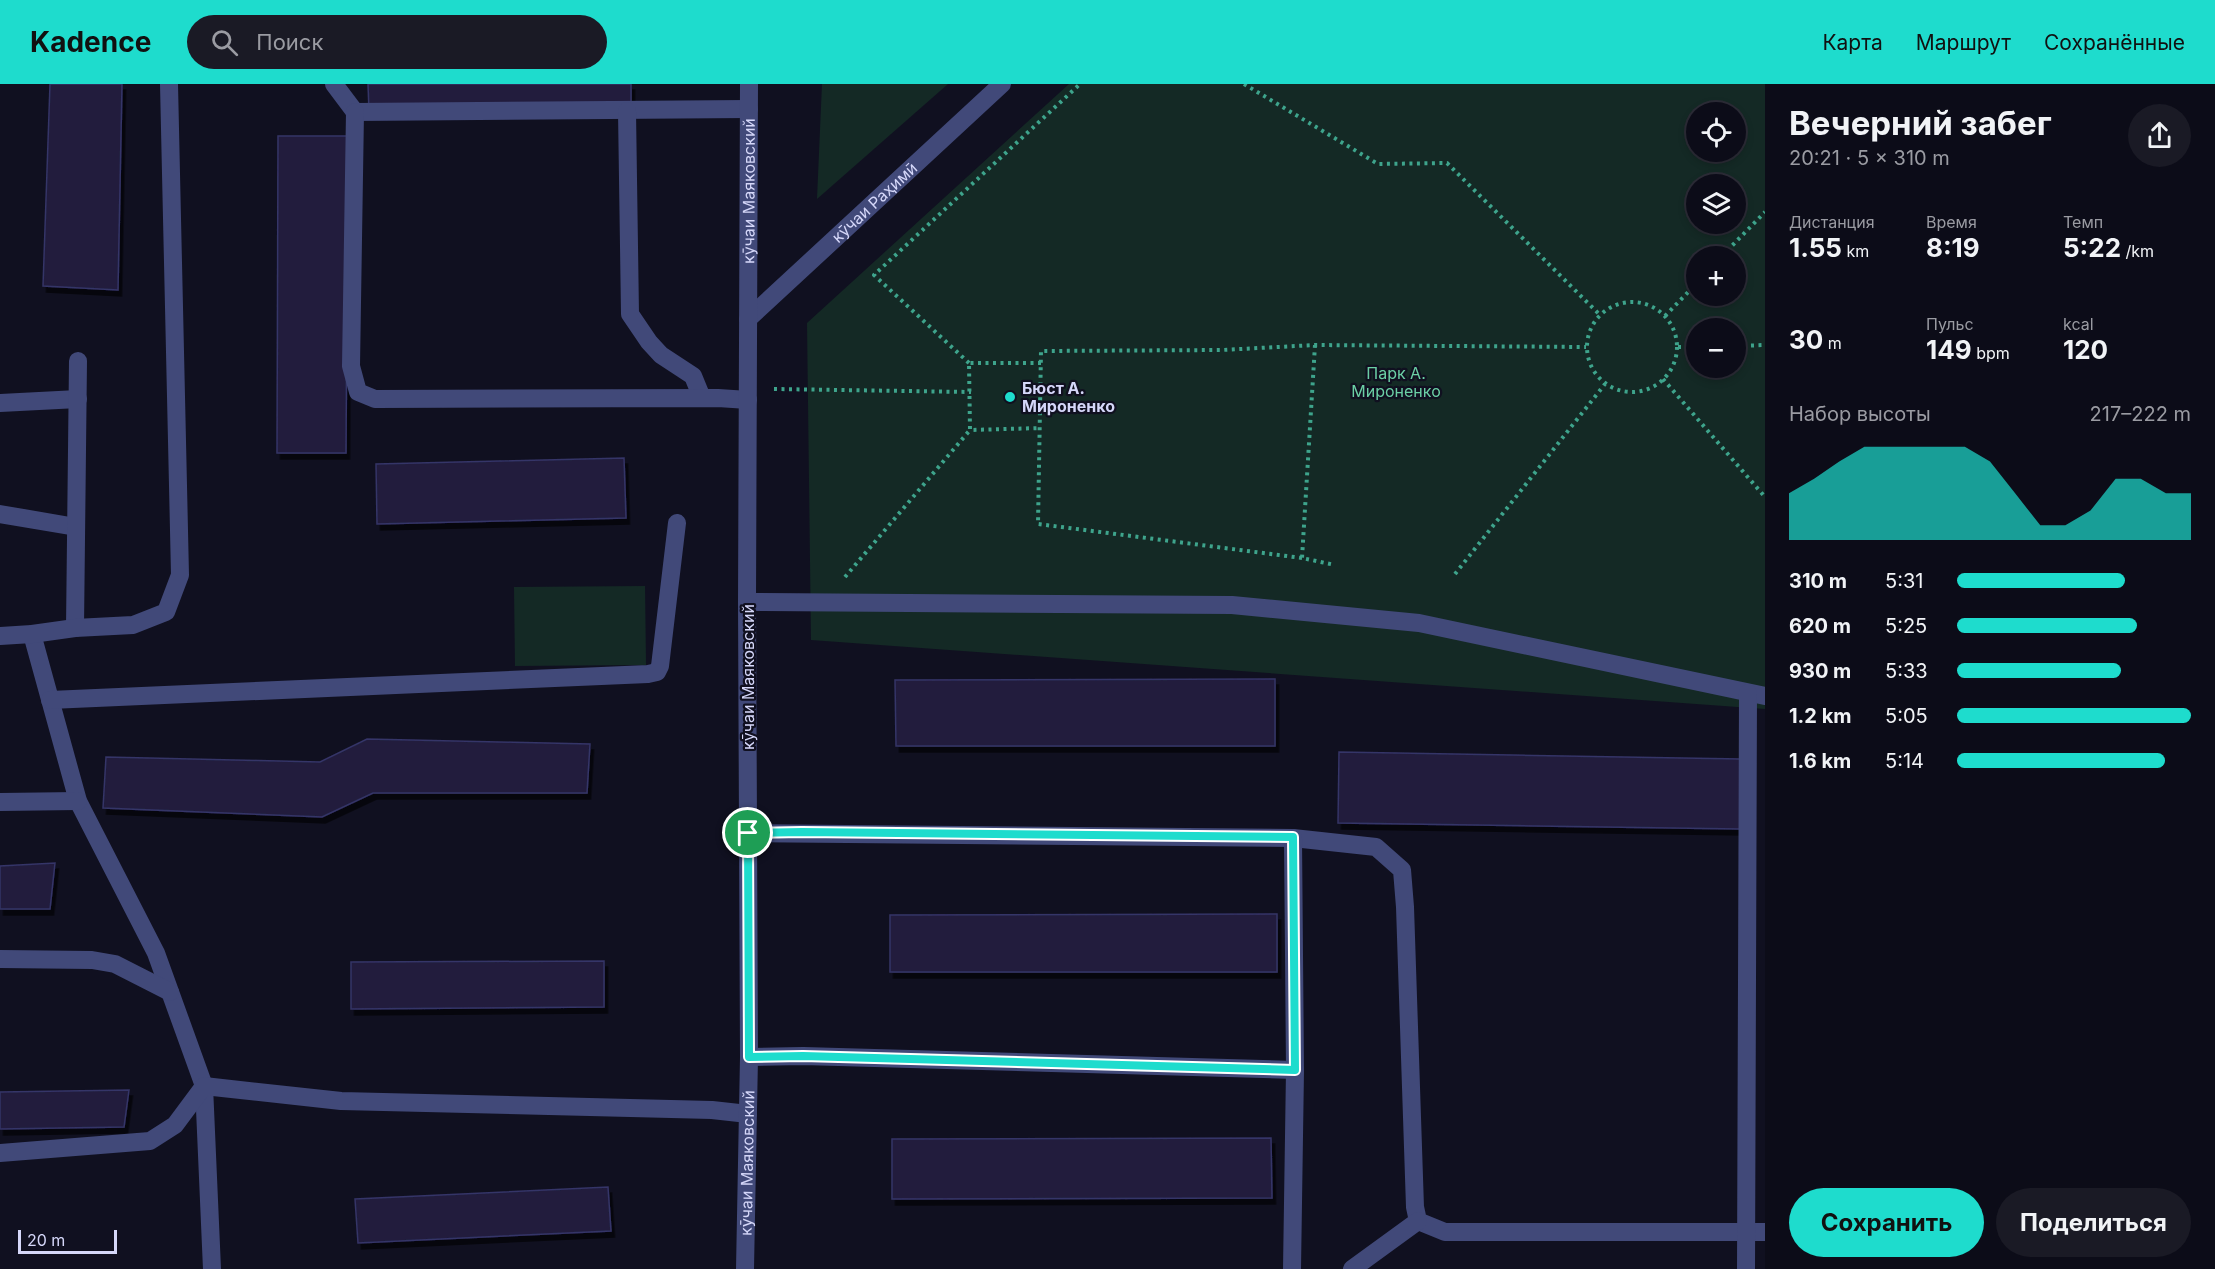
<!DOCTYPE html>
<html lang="ru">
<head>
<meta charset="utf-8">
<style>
  body { margin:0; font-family:Inter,sans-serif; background:#1a1a25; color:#f1f3f6; height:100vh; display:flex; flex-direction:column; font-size:22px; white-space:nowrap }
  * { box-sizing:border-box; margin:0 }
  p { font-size:20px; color:#9a9ba2 }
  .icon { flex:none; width:33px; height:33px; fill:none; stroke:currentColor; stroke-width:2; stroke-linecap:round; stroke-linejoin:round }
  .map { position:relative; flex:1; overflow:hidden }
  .sheet { display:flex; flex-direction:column; background:#0c0c18; width:450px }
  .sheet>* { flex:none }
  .tools { position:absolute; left:1686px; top:18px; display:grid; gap:12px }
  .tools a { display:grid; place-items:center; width:60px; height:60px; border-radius:50%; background:#0c0c18; box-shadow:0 3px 9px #0003,0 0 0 2px #2c2c37; font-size:30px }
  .scale { position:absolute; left:18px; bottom:15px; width:99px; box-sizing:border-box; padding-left:6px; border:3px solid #d5d7f9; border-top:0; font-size:16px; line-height:21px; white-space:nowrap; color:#d5d7f9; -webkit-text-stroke:4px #101020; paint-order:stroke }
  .pin { position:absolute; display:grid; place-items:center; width:51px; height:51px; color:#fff; margin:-26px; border:3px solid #fff; border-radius:50%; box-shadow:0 2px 6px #0007 }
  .round { display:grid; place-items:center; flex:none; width:63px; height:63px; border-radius:32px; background:#1a1a25 }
  .summary { display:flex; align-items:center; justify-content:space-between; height:102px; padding:0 24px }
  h1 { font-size:33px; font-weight:700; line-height:45px }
  .stats { display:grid; grid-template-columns:repeat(3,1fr); gap:9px; height:102px; padding:6px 24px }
  .stats div { display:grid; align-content:center }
  .stats b { font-size:26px; font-weight:700 }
  .stats small { font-size:16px; font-weight:400 }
  .stats p { font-size:16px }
  .chart { height:168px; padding:12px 24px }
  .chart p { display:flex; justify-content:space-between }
  .chart svg { width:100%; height:108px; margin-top:6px; fill:#1edccd; opacity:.7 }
  .primary-button { display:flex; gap:12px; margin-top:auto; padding:12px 24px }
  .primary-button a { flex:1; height:69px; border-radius:36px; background:#1edccd; color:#111; font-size:24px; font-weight:700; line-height:69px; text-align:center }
  .primary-button a+a { background:#1a1a25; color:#f1f3f6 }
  ul { padding:0 24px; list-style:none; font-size:20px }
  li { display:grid; grid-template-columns:96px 72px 1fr; align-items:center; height:45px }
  li i { height:15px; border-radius:8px; background:#1edccd }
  header { display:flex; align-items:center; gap:36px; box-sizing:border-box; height:84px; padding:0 30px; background:#1edccd; color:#111 }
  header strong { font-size:28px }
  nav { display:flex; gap:33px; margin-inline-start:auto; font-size:21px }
  .search { width:420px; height:54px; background:#1a1a25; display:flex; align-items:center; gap:15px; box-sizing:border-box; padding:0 21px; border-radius:33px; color:#9a9ba2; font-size:22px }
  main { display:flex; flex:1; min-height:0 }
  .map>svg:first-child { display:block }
</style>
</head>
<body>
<header>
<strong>Kadence</strong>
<div class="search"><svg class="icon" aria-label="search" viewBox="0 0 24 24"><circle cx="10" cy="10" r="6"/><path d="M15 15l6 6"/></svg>Поиск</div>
<nav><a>Карта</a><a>Маршрут</a><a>Сохранённые</a></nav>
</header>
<main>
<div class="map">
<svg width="1765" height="1185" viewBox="0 0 1765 1185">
  <defs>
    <filter id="shadow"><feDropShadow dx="3.5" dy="6" stdDeviation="0" flood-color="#0009"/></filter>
  </defs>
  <rect width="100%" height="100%" fill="#101020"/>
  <g fill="#142925" fill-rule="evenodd">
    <path d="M822 0H948L817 115Z"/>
    <path d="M1069 0H1765V625L811 556 807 239ZM1696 28H1736V68H1696ZM1696 100H1736V140H1696ZM1696 172H1736V212H1696ZM1696 244H1736V284H1696Z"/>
    <path d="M645 502 646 581 515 582 514 503Z"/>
  </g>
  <g fill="#201f3e" stroke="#353467" stroke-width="1.5" filter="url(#shadow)">
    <path d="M50 0H122L118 206 43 202Z"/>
    <path d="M368 0H631V22L369 28Z"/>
    <path d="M278 52H348L346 369H277Z"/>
    <path d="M624 374 626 434 377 440 376 380Z"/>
    <path d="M1275 595V662H896L895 596Z"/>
    <path d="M367 655 590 660 587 709H373L322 733 103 724 106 673 320 678Z"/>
    <path d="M1339 668 1741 675 1740 745 1338 739Z"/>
    <path d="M55 779 50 825H0V782Z"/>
    <path d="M1277 830V888H890V831Z"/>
    <path d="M604 877V923L351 925V878Z"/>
    <path d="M129 1006 124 1043 0 1045V1008Z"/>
    <path d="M1271 1054 1272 1114 892 1115V1055Z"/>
    <path d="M608 1103 611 1147 358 1159 355 1115Z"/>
  </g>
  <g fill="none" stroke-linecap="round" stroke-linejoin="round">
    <g stroke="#3ea48c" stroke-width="4" stroke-dasharray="3 4.5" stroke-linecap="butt">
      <path d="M1244 0 1378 80 1447 79 1600 231"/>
      <path d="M1722 172 1765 128"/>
      <circle cx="1632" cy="263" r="45"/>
      <path d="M1665 232 1696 200"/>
      <path d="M1315 261 1302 474 1335 481"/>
      <path d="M1736 262 1765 261"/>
      <path d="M1678 263H1696"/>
      <path d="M969 279 874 191 1080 0"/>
      <path d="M1041 279H969L970 346 1041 344"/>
      <path d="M1663 295 1765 413"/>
      <path d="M774 305 971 308"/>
      <path d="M1302 474 1038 440 1041 267 1222 266 1315 261 1586 263"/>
      <path d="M1455 490 1605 300"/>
      <path d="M845 493 970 346"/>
    </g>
    <g stroke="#414979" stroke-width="18">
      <path d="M334 0 355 28 749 25"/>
      <path d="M627 27 630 230 649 258 661 271 693 292 702 314"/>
      <path d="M355 28 351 282 358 308 375 315 718 314 748 316"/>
      <path id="s1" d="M748 235 1002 0"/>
      <path d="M0 319 78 315"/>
      <path d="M0 430 76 443"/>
      <path d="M747 518 1232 521 1419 539 1765 612"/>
      <path d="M75 544 78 277"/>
      <path d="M32 550 78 717 156 869 204 1002 212 1185"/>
      <path d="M0 552 32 550 75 544 133 541 166 528 180 491 169 0"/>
      <path d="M50 616 648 590 657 588 660 582 677 439"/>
      <path d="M0 718 78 717"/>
      <path d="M748 749 1293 754 1376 763 1402 786 1405 823 1415 1123 1418 1137 1445 1148H1765"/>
      <path d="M0 875 92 876 115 880 170 908"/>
      <path d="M749 973 803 972 1295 986"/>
      <path d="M0 1069 150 1057 175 1041 204 1002 341 1017 712 1026 748 1030"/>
      <path id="s2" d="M745 1185 749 973 747 518 749 0"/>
      <path d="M1292 1185 1295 986 1293 754"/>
      <path d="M1352 1185 1418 1137"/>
      <path d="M1746 1185 1748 609"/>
    </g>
  </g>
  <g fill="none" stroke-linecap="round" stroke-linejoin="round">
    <g stroke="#fff" stroke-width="12">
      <path id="route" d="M802 748 1293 753 1295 986 803 972 749 973 748 749Z"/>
    </g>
    <use href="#route" stroke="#1edccd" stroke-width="8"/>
  </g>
  <circle fill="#1edccd" stroke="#101020" stroke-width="2" cx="1010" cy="313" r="6"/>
  <g text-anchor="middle" stroke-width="4.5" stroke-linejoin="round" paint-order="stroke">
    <g font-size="16" fill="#d5d7f9" stroke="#101020">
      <text dy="6" stroke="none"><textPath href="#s2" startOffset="1078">кӯчаи Маяковский</textPath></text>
      <text dy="6" stroke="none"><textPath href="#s1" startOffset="172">кӯчаи Раҳимӣ</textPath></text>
      <text transform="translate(748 593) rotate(-90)" y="6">кӯчаи Маяковский</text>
      <text dy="6" stroke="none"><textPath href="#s2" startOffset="106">кӯчаи Маяковский</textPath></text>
    </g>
    <g font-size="16" fill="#6bcfa5" stroke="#101020">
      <text x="1396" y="295">Парк А.<tspan x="1396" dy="18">Мироненко</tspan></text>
    </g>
    <g font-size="16" font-weight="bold" fill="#d5d7f9" stroke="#101020" text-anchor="start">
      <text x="1022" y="310">Бюст А.<tspan x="1022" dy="18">Мироненко</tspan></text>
    </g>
  </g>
</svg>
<div class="tools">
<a><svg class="icon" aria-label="locate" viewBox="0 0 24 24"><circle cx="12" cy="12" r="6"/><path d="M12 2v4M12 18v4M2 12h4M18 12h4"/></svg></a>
<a><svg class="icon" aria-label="layers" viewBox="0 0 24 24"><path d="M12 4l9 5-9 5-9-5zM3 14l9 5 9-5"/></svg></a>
<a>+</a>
<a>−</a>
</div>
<div class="scale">20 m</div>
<div class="pin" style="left:748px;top:749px;background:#1e9e55"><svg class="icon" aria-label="arrive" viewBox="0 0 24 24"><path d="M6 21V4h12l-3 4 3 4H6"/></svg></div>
</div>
<section class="sheet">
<div class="summary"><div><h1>Вечерний забег</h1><p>20:21 · 5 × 310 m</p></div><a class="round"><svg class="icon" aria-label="share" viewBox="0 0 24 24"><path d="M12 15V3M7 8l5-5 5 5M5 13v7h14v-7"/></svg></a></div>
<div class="stats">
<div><p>Дистанция</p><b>1.55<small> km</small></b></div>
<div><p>Время</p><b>8:19</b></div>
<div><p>Темп</p><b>5:22<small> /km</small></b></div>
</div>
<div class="stats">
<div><b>30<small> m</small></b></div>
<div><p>Пульс</p><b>149<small> bpm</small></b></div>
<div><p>kcal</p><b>120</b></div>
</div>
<div class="chart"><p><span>Набор высоты</span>217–222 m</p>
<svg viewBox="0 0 160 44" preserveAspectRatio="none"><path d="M0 44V25L10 19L20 12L30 6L40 6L50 6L60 6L70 6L80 12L90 25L100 38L110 38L120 32L130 19L140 19L150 25L160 25V44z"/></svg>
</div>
<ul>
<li><b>310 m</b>5:31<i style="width:72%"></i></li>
<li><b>620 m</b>5:25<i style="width:77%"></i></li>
<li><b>930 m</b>5:33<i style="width:70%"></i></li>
<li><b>1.2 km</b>5:05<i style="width:100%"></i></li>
<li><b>1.6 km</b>5:14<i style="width:89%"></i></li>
</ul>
<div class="primary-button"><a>Сохранить</a><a>Поделиться</a></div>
</section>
</main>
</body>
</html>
